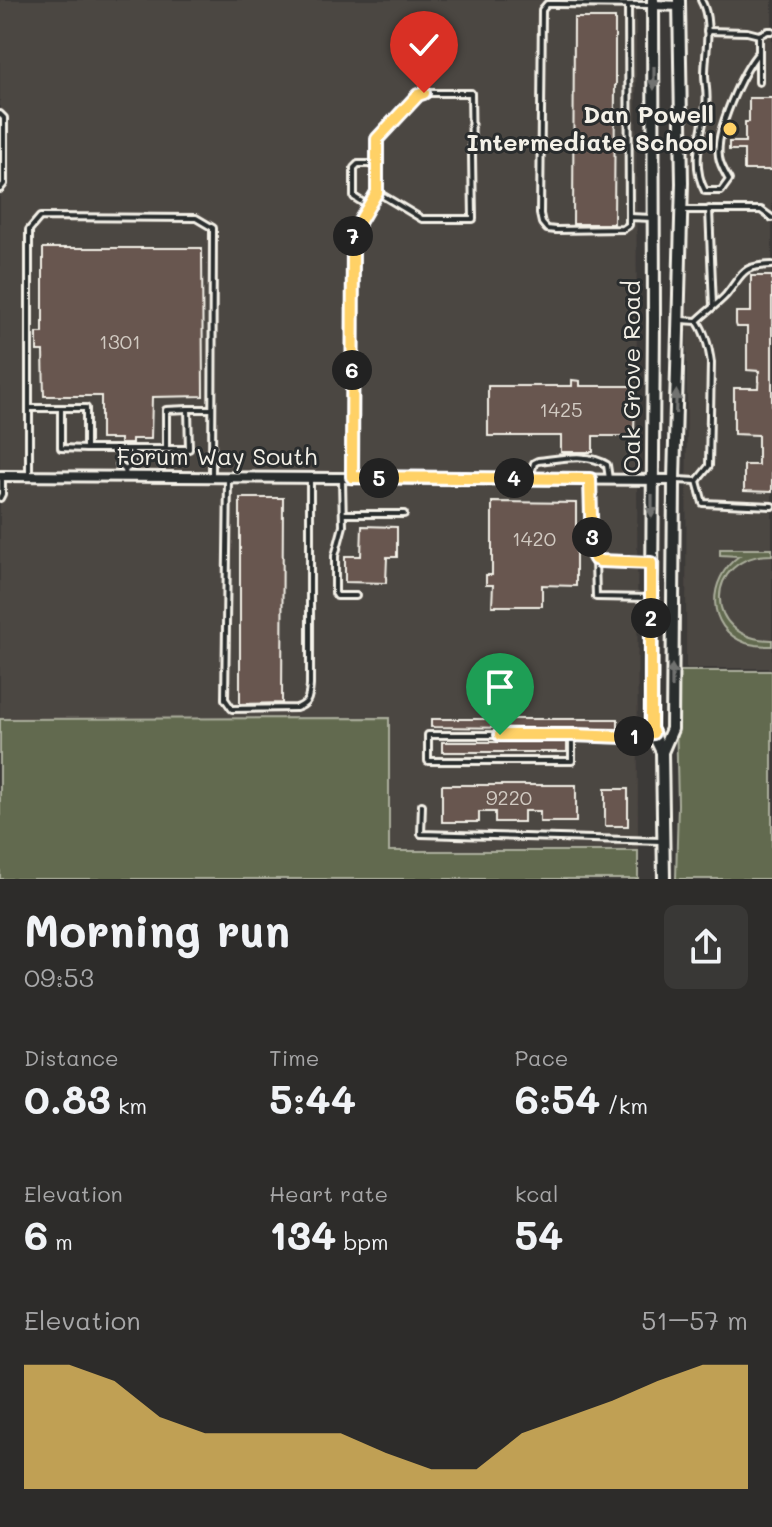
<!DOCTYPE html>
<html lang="en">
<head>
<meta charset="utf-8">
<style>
  body { margin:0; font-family:Mali,sans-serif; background:#393836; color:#f1f3f6; height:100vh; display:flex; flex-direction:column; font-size:30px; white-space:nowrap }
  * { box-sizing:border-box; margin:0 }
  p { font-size:26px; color:#a7a7a8 }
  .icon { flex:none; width:44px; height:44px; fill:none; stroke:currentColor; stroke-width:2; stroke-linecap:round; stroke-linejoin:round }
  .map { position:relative; height:879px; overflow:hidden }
  .panel { display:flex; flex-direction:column; background:#2d2c2a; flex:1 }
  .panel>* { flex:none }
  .pin { position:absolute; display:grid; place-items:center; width:68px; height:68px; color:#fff; margin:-82px -34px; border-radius:50% 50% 50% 0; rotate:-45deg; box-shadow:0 0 8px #0007 }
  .pin .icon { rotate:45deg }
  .km { position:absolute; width:40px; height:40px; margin:-20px; border-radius:50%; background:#222; color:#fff; font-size:22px; line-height:40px; text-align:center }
  .round { display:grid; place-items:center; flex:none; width:84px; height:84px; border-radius:12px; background:#393836 }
  .head { display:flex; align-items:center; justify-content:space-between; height:136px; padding:0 24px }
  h1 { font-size:44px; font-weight:800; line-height:60px }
  .stats { display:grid; grid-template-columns:repeat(3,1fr); gap:12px; height:136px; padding:8px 24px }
  .stats div { display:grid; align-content:center }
  .stats b { font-size:40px; font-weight:800 }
  .stats small { font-size:22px; font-weight:400 }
  .stats p { font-size:22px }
  .chart { height:224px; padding:16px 24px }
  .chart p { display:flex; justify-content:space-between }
  .chart svg { width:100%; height:144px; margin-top:8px; fill:#ffd166; opacity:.7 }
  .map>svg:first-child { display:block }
</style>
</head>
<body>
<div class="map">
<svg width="772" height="879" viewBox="0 0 772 879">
  <rect width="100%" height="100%" fill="#3c3a38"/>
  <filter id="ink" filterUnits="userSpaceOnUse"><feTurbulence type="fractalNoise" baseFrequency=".0125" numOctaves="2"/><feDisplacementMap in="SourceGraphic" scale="16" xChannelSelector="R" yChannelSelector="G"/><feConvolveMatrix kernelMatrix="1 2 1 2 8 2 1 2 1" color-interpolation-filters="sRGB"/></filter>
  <g filter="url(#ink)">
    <g fill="#4c4642">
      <path d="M0 0H636L638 851 389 852V718L0 719Z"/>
      <path d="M688 0H772V668H686Z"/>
    </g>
    <g fill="#626a50" stroke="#abae9c" stroke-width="2">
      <path d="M720 549H772V555C703 555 702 640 772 640V646C763 646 755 646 746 643 705 628 707 579 739 556L720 555Z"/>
      <path d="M675 671H772V879H676L678 804Z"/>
      <path d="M389 718V851H638V879H0V719Z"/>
    </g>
    <g fill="#67574f" stroke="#f4f1e8" stroke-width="2">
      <path d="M574 18H615V77H616V85H615L614 224H573Z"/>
      <path d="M749 98H772V170H744V150H729V142H745V122H749Z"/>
      <path d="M43 248H202L203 396 152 397 151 439H132V444H120V439H101V396H44L43 351H37V333H43Z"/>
      <path d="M751 276H772V492L744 491V465H758V435L734 434V388H758L759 371 747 370V327H737L736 324V312H751Z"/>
      <path d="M572 380 580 381V386H635L634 436H593V452H561V436H488V386H572Z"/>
      <path d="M240 498H283L282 703 240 704Z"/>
      <path d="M492 502 576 503V586L542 585V606H492L493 585H486V575H492Z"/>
      <path d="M362 526 397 527V557H387L386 583 345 582V556H361Z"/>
      <path d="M431 719H618V729L431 727Z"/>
      <rect x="442" y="742" width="125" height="10"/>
      <path d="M442 785H576V822H540V811H524V822H495V812H479V822H442Z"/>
      <rect x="605" y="789" width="23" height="37"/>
    </g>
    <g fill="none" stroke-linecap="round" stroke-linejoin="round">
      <g stroke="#f4f1e8" stroke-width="10">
        <g id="service">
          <path d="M701 0C713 21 705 51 705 74 705 85 708 95 706 106 702 135 690 164 705 191H721L729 180C725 173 720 165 719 157 715 131 742 72 759 52"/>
          <path d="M628 5 629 217"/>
          <path d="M651 5 556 4H547L542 10 540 214 542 223 547 229 556 230 623 229 629 225V217L653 218"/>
          <path d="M707 31 747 32 759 35 768 31H772"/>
          <path d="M759 82V35"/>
          <path d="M0 114 4 118V184L0 189"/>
          <path d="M368 206 354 197V168L358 164H376"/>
          <path d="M709 209 713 306"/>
          <path d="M682 210H761L772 218"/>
          <path d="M353 233 377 192V139L418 95 424 93H471L473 219H422L377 192"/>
          <path d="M697 321C706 312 718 304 726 295 744 273 740 266 772 265"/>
          <path d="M29 408H86V449H189L188 409H212"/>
          <path d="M61 408V448L86 449"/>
          <path d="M119 449V464L125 470 126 476"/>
          <path d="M166 449V410L188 409"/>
          <path d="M125 470 133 465 132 449"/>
          <path d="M29 476V230L40 217 196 218 213 228 212 477"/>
          <path d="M530 478 534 463 538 461C560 459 588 452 607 465L609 479"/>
          <path d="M228 479 225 699 232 709 296 708C309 704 309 697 310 685V477"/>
          <path d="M342 480 343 526 335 556V593L337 596H356"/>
          <path d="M677 480 697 481 709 466 711 363C709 348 706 333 697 321L681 320"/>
          <path d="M590 481 592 553 595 559 600 561 651 563"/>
          <path d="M697 481 703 503 772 506"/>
          <path d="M0 498 2 494V478"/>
          <path d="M343 514H404"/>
          <path d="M595 559 596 597 651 598"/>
          <path d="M572 735V761H428V735H572L624 737 650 734"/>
          <path d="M422 805 421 834 661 841"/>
        </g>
      </g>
      <g stroke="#f4f1e8" stroke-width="14">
        <g id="minor">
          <path d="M653 5 679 6"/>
          <path d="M0 476 674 480"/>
          <path d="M352 477 353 233"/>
        </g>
      </g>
      <g stroke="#f4f1e8" stroke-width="16">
        <g id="tertiary">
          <path d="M653 0 654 318 651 729 662 752"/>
          <path d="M664 879 662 752 672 729 674 480 682 183 679 0"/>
        </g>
      </g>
      <use href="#service" stroke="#2a2d2e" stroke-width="4"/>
      <use href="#minor" stroke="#2a2d2e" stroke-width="8"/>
      <use href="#tertiary" stroke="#2a2d2e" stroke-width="10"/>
    </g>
    <defs><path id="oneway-solid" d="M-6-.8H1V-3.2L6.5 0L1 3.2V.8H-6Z" transform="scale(2)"/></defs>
    <g fill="#71726f">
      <use href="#oneway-solid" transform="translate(654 78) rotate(90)"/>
      <use href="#oneway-solid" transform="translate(676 402) rotate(-88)"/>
      <use href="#oneway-solid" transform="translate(652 506) rotate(90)"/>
      <use href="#oneway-solid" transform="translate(672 676) rotate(-90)"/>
    </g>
  </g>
  <g fill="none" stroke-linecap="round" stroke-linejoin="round" filter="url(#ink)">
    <g stroke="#fff" stroke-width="16">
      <path id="route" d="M424 93 418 95 377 139V192L353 233 352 477 590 479 592 553 595 559 600 561 651 563V729L653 733 624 737 572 735H500"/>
    </g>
    <use href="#route" stroke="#ffd166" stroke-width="10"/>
  </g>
  <circle fill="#ffd166" stroke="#2a2d2e" stroke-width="3" cx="730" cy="129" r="8"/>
  <g text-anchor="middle" stroke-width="6" stroke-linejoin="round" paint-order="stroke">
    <g font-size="20" fill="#d1cac2">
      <text x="120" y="349">1301</text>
      <text x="561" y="417">1425</text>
      <text x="534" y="546">1420</text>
      <text x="509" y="805">9220</text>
    </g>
    <g font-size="24" font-weight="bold" fill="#f4f1e8" stroke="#2a2d2e" text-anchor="end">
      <text x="714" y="123">Dan Powell<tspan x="714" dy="28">Intermediate School</tspan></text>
    </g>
    <g font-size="24" fill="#f4f1e8" stroke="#2a2d2e">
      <text transform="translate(632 377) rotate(-90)" y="8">Oak Grove Road</text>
      <text x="217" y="465">Forum Way South</text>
    </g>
  </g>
</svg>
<div class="pin" style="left:500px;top:735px;background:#1e9e55"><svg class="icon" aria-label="arrive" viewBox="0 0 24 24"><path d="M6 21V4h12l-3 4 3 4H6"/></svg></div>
<div class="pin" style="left:424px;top:93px;background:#d93025"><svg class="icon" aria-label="check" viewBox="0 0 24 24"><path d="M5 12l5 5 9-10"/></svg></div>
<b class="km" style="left:634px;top:736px">1</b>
<b class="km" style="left:651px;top:618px">2</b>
<b class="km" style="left:592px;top:537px">3</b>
<b class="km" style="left:514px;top:478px">4</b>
<b class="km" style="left:379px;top:478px">5</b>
<b class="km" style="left:352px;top:370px">6</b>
<b class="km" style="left:353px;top:236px">7</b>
</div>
<section class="panel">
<div class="head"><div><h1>Morning run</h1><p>09:53</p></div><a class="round"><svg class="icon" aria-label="share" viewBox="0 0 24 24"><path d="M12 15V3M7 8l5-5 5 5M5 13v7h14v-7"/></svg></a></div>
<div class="stats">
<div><p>Distance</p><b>0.83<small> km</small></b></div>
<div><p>Time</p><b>5:44</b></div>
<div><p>Pace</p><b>6:54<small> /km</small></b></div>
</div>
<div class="stats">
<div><p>Elevation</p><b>6<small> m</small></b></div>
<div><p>Heart rate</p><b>134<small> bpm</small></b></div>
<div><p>kcal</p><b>54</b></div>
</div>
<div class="chart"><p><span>Elevation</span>51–57 m</p>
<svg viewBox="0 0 160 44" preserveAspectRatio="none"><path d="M0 44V6L10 6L20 11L30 22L40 27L50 27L60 27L70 27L80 33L90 38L100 38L110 27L120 22L130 17L140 11L150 6L160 6V44z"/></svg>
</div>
</section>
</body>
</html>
